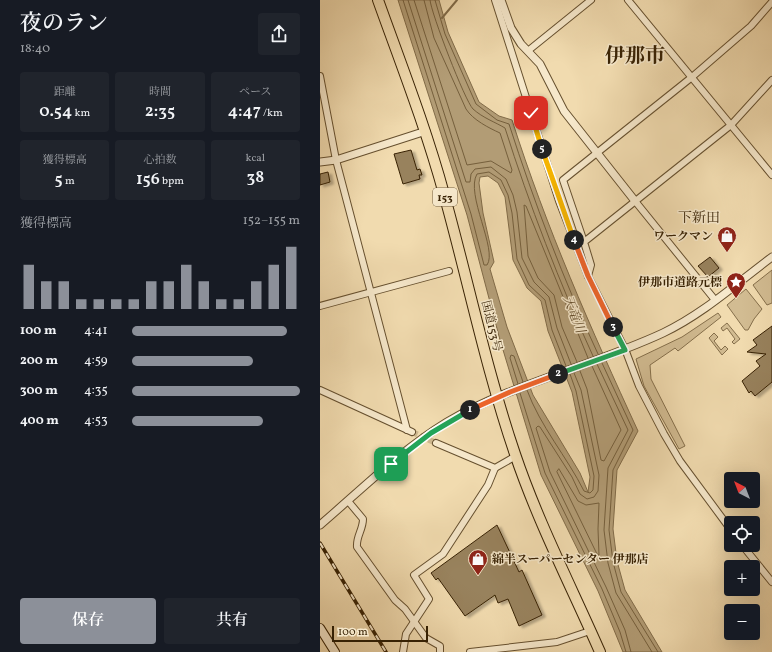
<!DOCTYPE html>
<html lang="ja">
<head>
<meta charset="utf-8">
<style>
  body { margin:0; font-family:Vollkorn,"Noto Serif JP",serif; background:#20242c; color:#f1f3f6; height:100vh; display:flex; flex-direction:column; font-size:15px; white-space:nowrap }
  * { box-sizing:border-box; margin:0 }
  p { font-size:13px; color:#9ea1a6 }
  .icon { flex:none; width:22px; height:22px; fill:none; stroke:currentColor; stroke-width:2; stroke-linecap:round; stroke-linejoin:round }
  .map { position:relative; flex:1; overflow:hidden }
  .details { display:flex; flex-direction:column; background:#171b24; width:320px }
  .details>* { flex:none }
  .needle { width:26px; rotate:318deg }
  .tools { position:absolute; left:404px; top:472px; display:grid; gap:8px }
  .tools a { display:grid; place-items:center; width:36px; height:36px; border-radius:4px; background:#171b24; box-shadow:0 4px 16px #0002; font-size:20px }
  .scale { position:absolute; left:12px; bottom:10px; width:96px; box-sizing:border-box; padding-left:4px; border:2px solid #382204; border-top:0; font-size:11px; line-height:14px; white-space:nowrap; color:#382204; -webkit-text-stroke:3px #f6e8cb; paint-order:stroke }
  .pin { position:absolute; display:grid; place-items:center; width:34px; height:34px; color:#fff; margin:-17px; border-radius:8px; box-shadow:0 2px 6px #0006 }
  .km { position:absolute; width:20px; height:20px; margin:-10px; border-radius:50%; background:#222; color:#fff; font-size:11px; line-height:20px; text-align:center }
  .round { display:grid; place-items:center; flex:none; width:42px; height:42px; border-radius:4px; background:#20242c }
  .summary { display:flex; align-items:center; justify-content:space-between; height:68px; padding:0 20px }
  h1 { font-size:22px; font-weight:600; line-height:30px }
  .figures { display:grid; grid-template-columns:repeat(3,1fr); gap:6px; height:68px; padding:4px 20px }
  .figures div { display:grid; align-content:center; border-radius:4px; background:#20242c; text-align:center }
  .figures b { font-size:17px; font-weight:600 }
  .figures small { font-size:11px; font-weight:400 }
  .figures p { font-size:11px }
  .chart { height:112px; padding:8px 20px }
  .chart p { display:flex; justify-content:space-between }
  .chart svg { width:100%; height:72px; margin-top:4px; stroke:#8c9099; stroke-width:6 }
  .action { display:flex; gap:8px; margin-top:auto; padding:8px 20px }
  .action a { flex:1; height:46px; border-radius:4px; background:#8c9099; color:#fff; font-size:16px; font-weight:600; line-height:46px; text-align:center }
  .action a+a { background:#20242c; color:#f1f3f6 }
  ul { padding:0 20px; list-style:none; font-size:13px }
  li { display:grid; grid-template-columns:64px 48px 1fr; align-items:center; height:30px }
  li i { height:10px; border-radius:5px; background:#8c9099 }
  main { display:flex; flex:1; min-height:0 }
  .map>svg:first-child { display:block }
</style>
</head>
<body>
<main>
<section class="details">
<div class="summary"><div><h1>夜のラン</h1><p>18:40</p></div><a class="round"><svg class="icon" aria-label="share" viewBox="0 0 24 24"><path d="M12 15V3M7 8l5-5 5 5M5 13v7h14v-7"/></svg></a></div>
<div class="figures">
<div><p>距離</p><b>0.54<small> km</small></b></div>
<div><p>時間</p><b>2:35</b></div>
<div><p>ペース</p><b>4:47<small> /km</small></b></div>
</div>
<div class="figures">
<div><p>獲得標高</p><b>5<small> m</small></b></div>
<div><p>心拍数</p><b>156<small> bpm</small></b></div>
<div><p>kcal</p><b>38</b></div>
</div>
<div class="chart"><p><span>獲得標高</span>152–155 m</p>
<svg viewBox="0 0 160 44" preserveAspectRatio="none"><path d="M5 44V17M15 44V27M25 44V27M35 44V38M45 44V38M55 44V38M65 44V38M75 44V27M85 44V27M95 44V17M105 44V27M115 44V38M125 44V38M135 44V27M145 44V17M155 44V6"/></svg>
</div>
<ul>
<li><b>100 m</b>4:41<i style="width:92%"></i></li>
<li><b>200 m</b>4:59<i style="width:72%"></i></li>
<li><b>300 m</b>4:35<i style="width:100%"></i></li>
<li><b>400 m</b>4:53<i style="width:78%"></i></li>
</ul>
<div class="action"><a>保存</a><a>共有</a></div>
</section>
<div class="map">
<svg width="452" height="652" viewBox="0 0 452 652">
  <defs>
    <filter id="shadow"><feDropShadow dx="3.5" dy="2" stdDeviation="1" flood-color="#0004"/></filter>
  </defs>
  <rect width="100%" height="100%" fill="#f1dbaf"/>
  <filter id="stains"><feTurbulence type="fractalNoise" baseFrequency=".005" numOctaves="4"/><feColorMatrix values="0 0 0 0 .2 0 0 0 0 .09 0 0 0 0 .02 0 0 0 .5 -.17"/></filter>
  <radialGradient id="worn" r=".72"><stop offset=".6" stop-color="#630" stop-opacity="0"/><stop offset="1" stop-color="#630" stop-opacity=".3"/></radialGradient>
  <g fill="#d2bc92" stroke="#856f4b">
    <path d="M452 270V303L447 305 433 285Z"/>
    <path d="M426 289 442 309 434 319 428 330H425L407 305Z"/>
    <path d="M398 313 401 317 358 351 355 348 330 365 331 379 365 446 359 449 324 386 316 359 362 337Z"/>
    <path d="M407 323 420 339 414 344 412 342 415 339 407 328 403 331 401 328Z"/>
    <path d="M394 333 398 337 394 341 401 350 405 346 408 349 402 355 389 338Z"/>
  </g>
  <path fill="#b29c75" stroke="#816b48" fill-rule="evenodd" d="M78 0H119L128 32 159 102 179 116 192 120C226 227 271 329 318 431L297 470 293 529 297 561 305 590 342 652H303L278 591 221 475 180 340 147 215ZM168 176 178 183 185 197 193 260 207 288 221 301 228 331 252 392 270 477 268 492 260 473 213 395 187 327 170 269 174 262 163 213 159 183 160 177Z"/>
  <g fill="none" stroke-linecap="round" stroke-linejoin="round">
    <g stroke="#755f3c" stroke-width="1">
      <path d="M83 0 151 214 164 265H167C178 250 145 194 157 174L169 172 181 180 188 195 192 213 197 259 209 285 225 300 232 330 246 366"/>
      <path d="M88 0 146 182H150L151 174 155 169 171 167 186 179 193 195 197 212 202 258 214 282 229 297 237 328 251 364"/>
      <path d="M94 0 147 165 171 161 191 173 192 170 180 133C169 128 153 120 146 109L114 38 104 0"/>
      <path d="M110 0C111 13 145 101 153 109 163 118 175 122 185 128 209 204 240 284 273 356"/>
      <path d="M115 0 125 34 156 104 177 120 189 124C214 202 244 281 278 354"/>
      <path d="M257 362 242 327 234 295 218 278 208 256 204 205 206 206 268 358"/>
      <path d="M282 363 313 430 293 470 289 530 293 562 301 592 338 652"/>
      <path d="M277 364 308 430 288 468 284 530 288 563 296 593 332 652"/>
      <path d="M260 371 267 389 281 460 284 461 301 430 272 366"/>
      <path d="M254 373 261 390 279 475 278 491 274 497 267 499 260 494 252 477 220 427 218 426 216 428 230 472 286 587 305 630 311 652"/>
      <path d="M198 384 190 358 191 355 194 356 203 382"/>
      <path d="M207 390C220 426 247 457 264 491L270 493 273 490 274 476 256 391 250 374"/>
      <path d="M200 393 225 473 282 589 300 632 306 652"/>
      <path d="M239 469 258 501 266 505 279 503 278 529 279 555 277 554 237 472Z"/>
    </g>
    <path stroke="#816b48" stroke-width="2" d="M122 18 137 0"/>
  </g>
  <g fill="#98825d" stroke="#382204" filter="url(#shadow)">
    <path d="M91 150 97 170 100 169 102 175H99L100 179 83 184 74 154Z"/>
    <path d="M8 172 10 182 0 185V174Z"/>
    <path d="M390 257 399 268 388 277 378 266Z"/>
    <path d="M452 326V382L435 396 431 391 429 393 422 381 440 366 436 361 446 354 427 352 437 345 433 340Z"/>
    <path d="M177 525 199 572 202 570 222 615 199 626 188 599 178 603 175 595 145 616 118 578 116 580 111 573Z"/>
  </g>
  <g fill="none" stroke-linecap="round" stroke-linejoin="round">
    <path stroke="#ccb68d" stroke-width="6" stroke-dasharray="6 3" stroke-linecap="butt" d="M92 432 116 443"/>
    <g stroke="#66502f" stroke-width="8">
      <g id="minor">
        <path d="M175 0 239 201 268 276 305 349 319 386 344 434 360 461 411 530"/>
        <path d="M308 0 452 175"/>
        <path d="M209 50 271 0"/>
        <path d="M0 76 16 160 87 430"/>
        <path d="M315 201 395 300"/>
        <path d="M264 242 243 180 372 77 431 26 452 2"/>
        <path d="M268 276 271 265 264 242 411 125 452 80"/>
        <path d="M0 306 129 271"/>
        <path d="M0 390 92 432"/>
        <path d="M116 443 175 468 196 456"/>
        <path d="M28 501 43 519C43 530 36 536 37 547L75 600 85 609 106 638 120 646V652"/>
        <path d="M422 545 452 582"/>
        <path d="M83 652 86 634 109 599 94 575 123 554 168 485 175 468"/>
        <path d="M150 652 237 642 270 631"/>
      </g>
    </g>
    <g stroke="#66502f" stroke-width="9">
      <g id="tertiary">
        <path d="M181 0 191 28 201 44 220 64 244 111 315 201"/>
        <path d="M0 162 16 160 106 131"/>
        <path d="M0 525C41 490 81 450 127 422 194 383 272 366 343 333 383 314 417 283 452 257"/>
      </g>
    </g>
    <g stroke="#382204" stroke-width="10">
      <path id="secondary" d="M0 628 15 652"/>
    </g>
    <g stroke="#382204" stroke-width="12">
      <path id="trunk" d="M58 0C81 64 106 128 124 194 148 280 166 369 195 454 218 522 251 586 280 652"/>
    </g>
    <use href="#minor" stroke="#f6e8cb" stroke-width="6"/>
    <use href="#tertiary" stroke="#f6e8cb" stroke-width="7"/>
    <use href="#secondary" stroke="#f6e8cb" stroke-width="8"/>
    <use href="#trunk" stroke="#f1dbaf" stroke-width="10"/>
    <g stroke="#382204" stroke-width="3.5">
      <path id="rail" d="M0 543 66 652"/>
    </g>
    <use href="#rail" stroke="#f6e8cb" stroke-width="2" stroke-dasharray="6" stroke-linecap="butt"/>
  </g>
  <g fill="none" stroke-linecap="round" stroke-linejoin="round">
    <g stroke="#fff" stroke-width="8">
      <path id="split-1" d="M71 464 111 433 150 410"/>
    </g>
    <g stroke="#fff" stroke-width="8">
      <path id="split-2" d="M150 410 190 392 238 374"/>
    </g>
    <g stroke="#fff" stroke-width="8">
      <path id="split-3" d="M238 374 305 350 293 327"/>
    </g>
    <g stroke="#fff" stroke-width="8">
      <path id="split-4" d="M254 240 268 276 293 327"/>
    </g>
    <g stroke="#fff" stroke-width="8">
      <path id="split-5" d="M222 149 254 240"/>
    </g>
    <g stroke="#fff" stroke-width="8">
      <path id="split-6" d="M211 113 222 149"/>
    </g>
    <use href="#split-1" stroke="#22a559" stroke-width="5"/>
    <use href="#split-2" stroke="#f0652b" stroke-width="5"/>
    <use href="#split-3" stroke="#22a559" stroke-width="5"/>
    <use href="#split-4" stroke="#f0652b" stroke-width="5"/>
    <use href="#split-5" stroke="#f5b400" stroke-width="5"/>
    <use href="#split-6" stroke="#f5b400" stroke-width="5"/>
  </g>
  <defs>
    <g id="shop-pin" transform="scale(1)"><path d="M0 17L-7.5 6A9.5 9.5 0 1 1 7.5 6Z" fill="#8f2418" stroke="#f6e8cb"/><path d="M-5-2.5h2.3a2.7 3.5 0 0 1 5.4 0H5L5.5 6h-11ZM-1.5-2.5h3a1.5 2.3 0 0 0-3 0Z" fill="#fff"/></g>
    <g id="sight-pin" transform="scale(1)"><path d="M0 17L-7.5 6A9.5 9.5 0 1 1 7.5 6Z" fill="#8f2418" stroke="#f6e8cb"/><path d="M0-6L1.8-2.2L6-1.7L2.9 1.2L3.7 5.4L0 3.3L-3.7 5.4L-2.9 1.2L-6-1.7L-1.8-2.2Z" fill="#fff"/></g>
  </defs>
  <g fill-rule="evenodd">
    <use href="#shop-pin" x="407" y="236"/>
    <use href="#sight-pin" x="416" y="282"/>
    <use href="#shop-pin" x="158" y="559"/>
  </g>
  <g text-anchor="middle" stroke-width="3" stroke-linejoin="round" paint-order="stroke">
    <rect fill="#f6e8cb" stroke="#715d40" stroke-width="1" x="113" y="188" width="24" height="18" rx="3"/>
    <g font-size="11" font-weight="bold" fill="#382204">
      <text x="125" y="201">153</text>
    </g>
    <g font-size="12" font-weight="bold" fill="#382204" stroke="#f6e8cb" text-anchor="end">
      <text x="393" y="240">ワークマン</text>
      <text x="402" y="286">伊那市道路元標</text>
      <text x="172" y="563" text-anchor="start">綿半スーパーセンター 伊那店</text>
    </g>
    <g font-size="12" fill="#382204" stroke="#f6e8cb">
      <text transform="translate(172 326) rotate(76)" y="4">国道153号</text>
    </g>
    <g font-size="13" font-style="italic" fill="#634d2c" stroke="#f6e8cb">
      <text transform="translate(255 314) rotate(69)" y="5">天竜川</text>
    </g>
    <g font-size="14" fill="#382204" stroke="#f6e8cb">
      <text x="379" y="222">下新田</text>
    </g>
    <g font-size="20" font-weight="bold" fill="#382204" stroke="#f6e8cb">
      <text x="315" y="62">伊那市</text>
    </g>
  </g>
  <rect width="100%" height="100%" filter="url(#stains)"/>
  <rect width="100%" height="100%" fill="url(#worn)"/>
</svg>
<div class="tools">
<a><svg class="needle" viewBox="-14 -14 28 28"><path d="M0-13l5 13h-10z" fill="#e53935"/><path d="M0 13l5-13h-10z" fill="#9ea1a6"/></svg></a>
<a><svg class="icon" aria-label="locate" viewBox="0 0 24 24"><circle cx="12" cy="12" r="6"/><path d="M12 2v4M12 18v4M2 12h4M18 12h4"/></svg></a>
<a>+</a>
<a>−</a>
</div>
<div class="scale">100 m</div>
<div class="pin" style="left:71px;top:464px;background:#1e9e55"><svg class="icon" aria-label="arrive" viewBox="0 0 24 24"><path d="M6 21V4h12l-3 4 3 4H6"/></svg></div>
<div class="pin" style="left:211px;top:113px;background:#d93025"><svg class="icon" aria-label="check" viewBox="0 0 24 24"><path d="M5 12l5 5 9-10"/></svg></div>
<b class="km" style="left:150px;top:410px">1</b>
<b class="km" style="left:238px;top:374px">2</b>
<b class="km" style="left:293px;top:327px">3</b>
<b class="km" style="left:254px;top:240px">4</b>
<b class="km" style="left:222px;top:149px">5</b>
</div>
</main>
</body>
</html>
